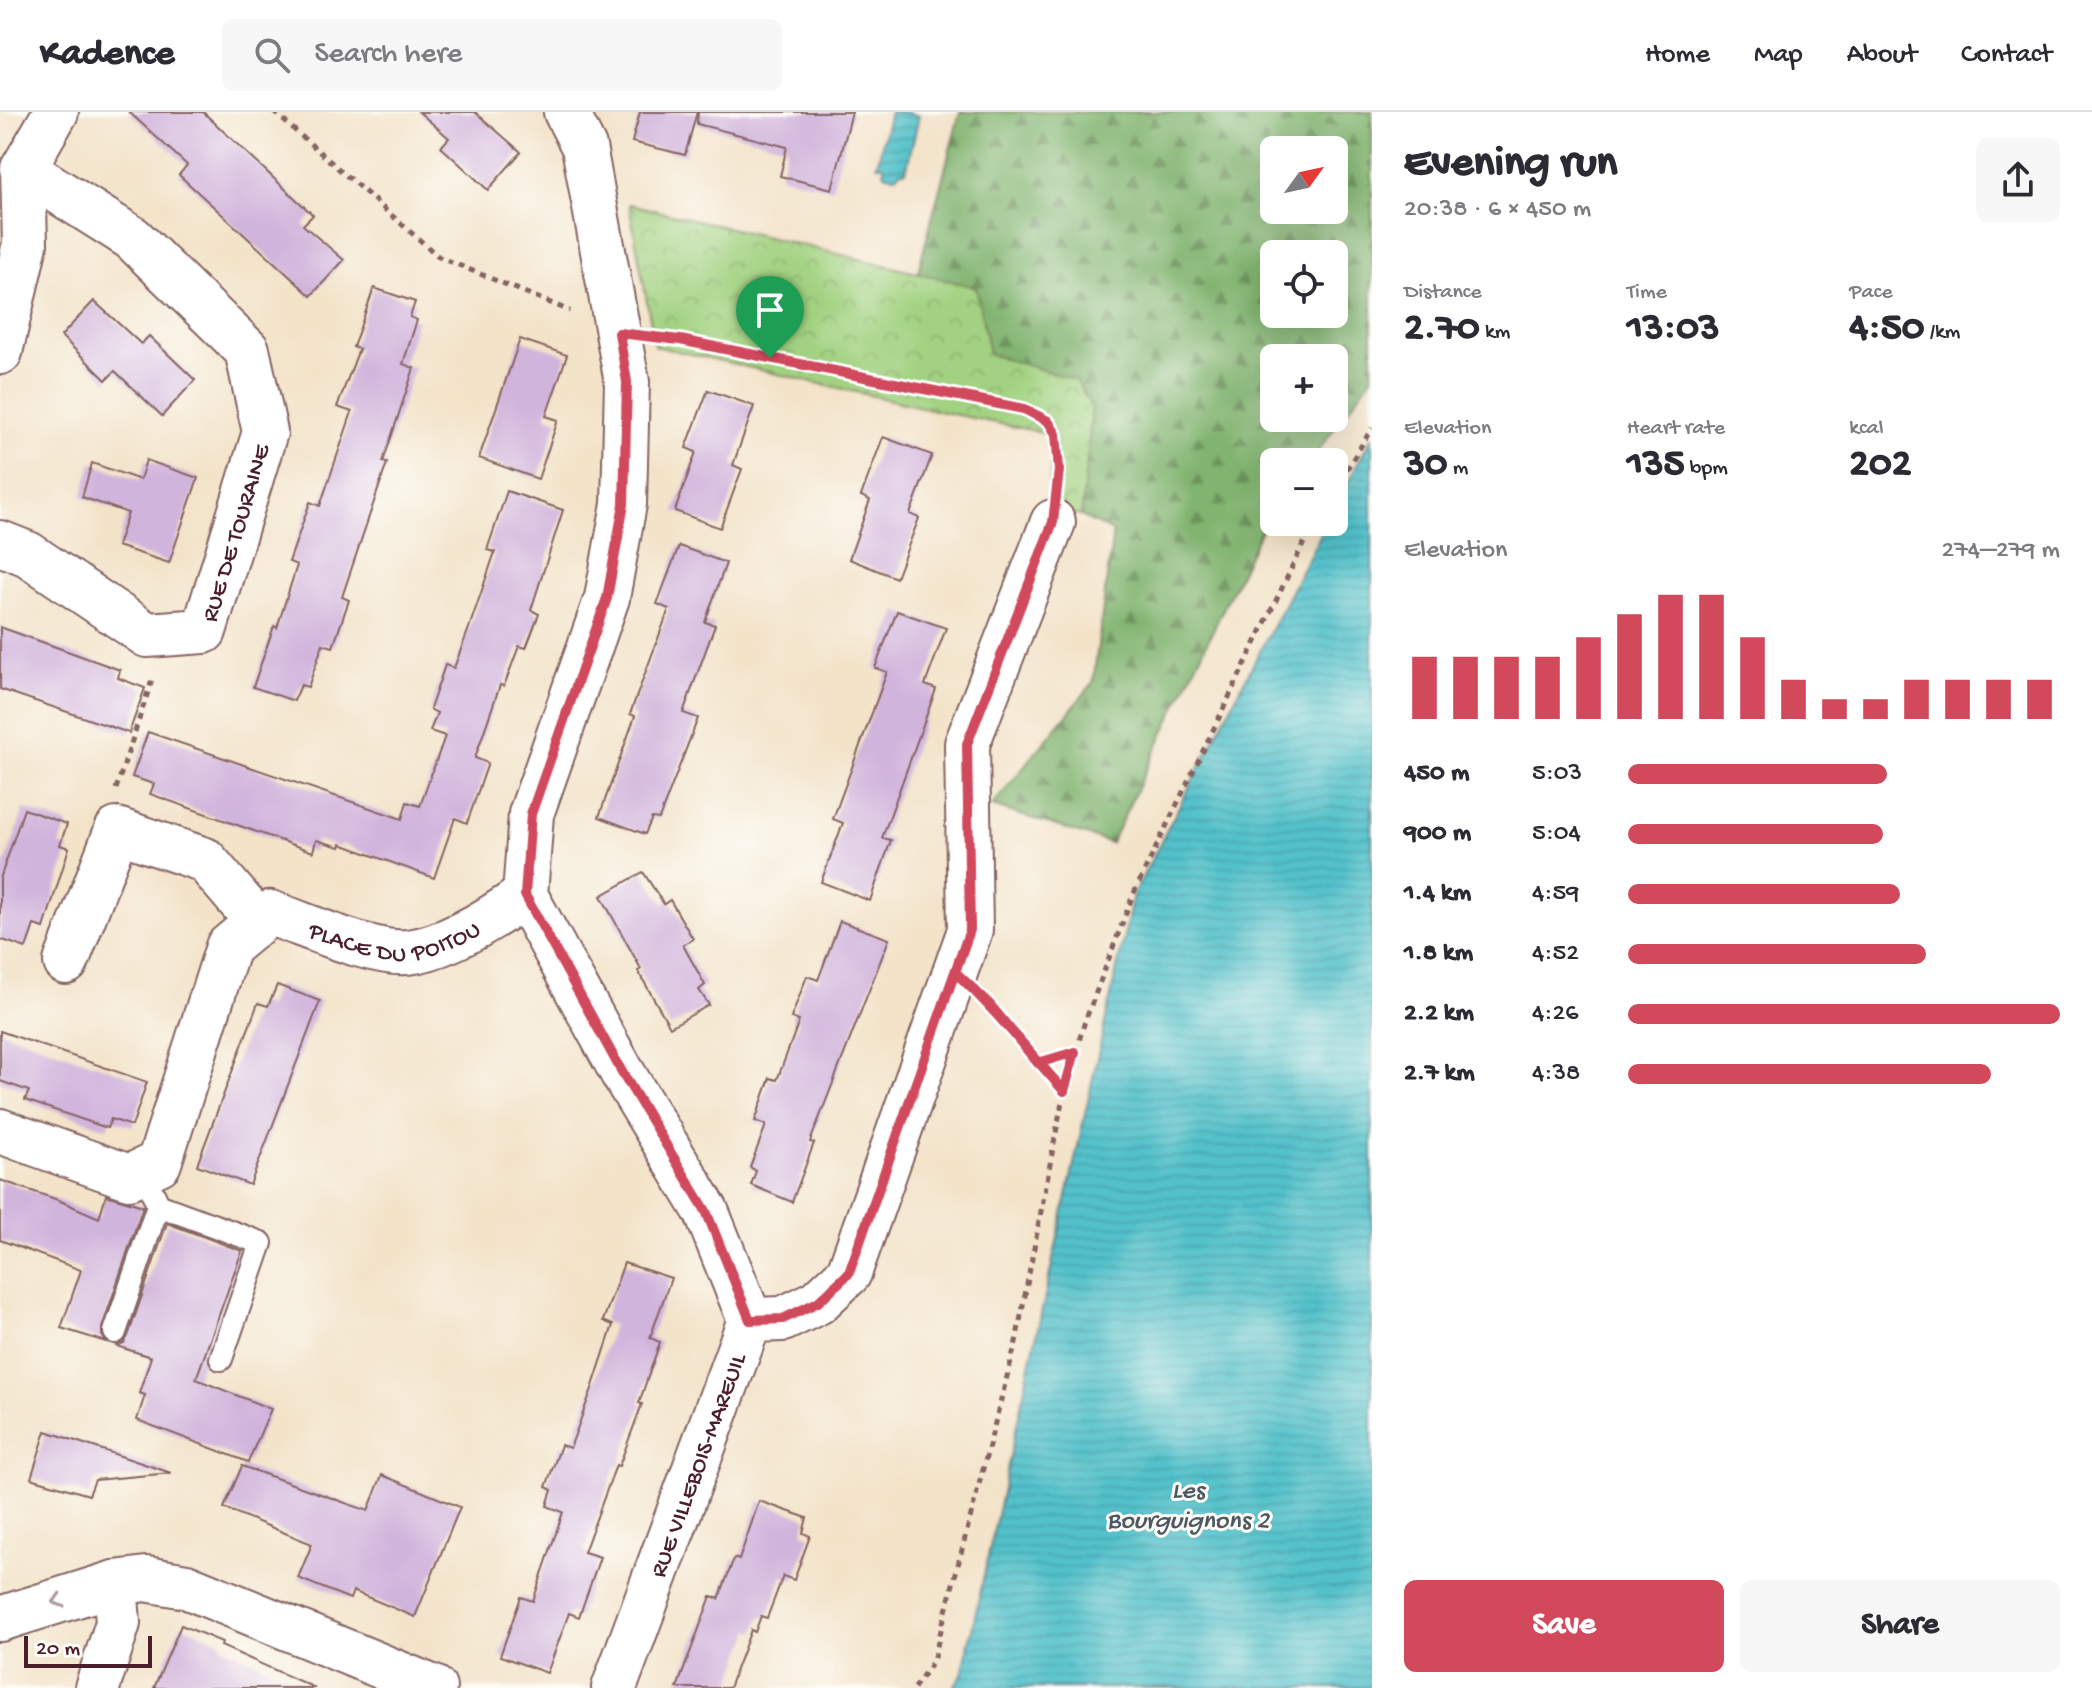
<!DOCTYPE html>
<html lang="en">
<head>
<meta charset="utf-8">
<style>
  body { margin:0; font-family:"Gochi Hand",sans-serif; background:#f7f7f7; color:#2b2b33; height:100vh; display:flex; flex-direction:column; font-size:30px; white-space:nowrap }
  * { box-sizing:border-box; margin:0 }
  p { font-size:26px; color:#7c7c81 }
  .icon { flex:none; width:44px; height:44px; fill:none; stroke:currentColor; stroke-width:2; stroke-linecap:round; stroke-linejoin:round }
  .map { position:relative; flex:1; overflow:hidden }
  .drawer { display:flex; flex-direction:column; background:#fff; width:720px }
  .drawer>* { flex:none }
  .needle { width:52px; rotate:57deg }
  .buttons { position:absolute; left:1260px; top:24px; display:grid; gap:16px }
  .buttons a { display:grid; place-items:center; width:88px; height:88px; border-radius:12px; background:#fff; box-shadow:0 8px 32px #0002; font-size:40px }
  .scale { position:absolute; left:24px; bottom:20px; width:128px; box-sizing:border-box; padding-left:8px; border:4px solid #4a1f2b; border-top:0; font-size:22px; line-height:28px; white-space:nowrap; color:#4a1f2b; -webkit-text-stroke:6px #fdfcf7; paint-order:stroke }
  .pin { position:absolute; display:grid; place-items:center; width:68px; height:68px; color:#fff; margin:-82px -34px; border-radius:50% 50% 50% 0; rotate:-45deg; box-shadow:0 0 8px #0007 }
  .pin .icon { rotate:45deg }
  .round { display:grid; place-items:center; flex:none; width:84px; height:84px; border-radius:12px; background:#f7f7f7 }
  .summary { display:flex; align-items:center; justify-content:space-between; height:136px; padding:0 32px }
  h1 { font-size:44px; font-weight:700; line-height:60px }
  .figures { display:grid; grid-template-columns:repeat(3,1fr); gap:12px; height:136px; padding:8px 32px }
  .figures div { display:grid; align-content:center }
  .figures b { font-size:40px; font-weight:700 }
  .figures small { font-size:22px; font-weight:400 }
  .figures p { font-size:22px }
  .chart { height:224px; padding:16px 32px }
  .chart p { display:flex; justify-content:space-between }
  .chart svg { width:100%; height:144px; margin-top:8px; stroke:#d1495b; stroke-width:6 }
  .cta { display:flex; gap:16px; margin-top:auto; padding:16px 32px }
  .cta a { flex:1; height:92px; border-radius:12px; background:#d1495b; color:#fff; font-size:32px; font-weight:700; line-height:92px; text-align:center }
  .cta a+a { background:#f7f7f7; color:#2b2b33 }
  ul { padding:0 32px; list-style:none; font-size:26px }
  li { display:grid; grid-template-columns:128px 96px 1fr; align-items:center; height:60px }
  li i { height:20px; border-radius:10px; background:#d1495b }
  header { display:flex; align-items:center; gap:48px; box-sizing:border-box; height:112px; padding:0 40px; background:#fff; border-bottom:2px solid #e1e1e2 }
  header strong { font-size:38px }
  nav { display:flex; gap:44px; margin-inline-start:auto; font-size:28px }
  .search { width:560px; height:72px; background:#f7f7f7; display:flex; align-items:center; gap:20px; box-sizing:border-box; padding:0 28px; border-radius:12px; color:#7c7c81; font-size:30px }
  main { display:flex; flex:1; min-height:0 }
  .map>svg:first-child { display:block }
</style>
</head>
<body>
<header>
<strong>Kadence</strong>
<div class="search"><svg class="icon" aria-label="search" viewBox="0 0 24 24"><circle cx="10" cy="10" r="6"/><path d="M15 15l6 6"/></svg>Search here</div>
<nav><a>Home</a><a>Map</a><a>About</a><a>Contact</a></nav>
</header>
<main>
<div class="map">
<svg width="1372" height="1576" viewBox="0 0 1372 1576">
  <defs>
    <pattern id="forest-firs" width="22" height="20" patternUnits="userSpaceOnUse" patternTransform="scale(2)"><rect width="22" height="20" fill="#81b46f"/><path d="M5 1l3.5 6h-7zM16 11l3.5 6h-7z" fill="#6c925b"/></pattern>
    <pattern id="park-crowns" width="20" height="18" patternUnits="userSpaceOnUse" patternTransform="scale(2)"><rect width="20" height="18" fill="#a2d281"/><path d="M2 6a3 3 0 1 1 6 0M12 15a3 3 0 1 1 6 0" fill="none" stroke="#8db470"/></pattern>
    <pattern id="water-rules" width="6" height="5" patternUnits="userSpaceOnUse" patternTransform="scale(2)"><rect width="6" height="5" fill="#53c1ca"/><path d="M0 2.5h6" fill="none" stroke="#4aa5ae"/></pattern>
  </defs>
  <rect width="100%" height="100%" fill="#fdfcf7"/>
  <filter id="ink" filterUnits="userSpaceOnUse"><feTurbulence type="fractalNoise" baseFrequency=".0125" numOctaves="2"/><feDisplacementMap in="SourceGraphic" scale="16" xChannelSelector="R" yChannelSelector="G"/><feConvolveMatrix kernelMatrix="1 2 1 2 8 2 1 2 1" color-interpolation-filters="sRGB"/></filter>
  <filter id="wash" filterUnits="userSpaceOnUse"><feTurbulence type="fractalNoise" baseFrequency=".006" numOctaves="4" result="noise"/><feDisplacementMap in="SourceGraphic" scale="32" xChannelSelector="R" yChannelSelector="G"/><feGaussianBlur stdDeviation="1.8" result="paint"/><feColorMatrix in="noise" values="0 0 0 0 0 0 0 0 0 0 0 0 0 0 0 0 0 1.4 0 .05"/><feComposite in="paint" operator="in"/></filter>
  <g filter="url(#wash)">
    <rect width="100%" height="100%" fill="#f3e3c9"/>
    <path fill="url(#forest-firs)" stroke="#666a4d" stroke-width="2" fill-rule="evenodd" d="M960 0H1372V265L1310 350H1274V401L1260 420 1111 731 992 694 1093 571 1113 420 1081 404 1092 296 1075 268 989 242 918 160ZM1274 38H1334V98H1274ZM1274 142H1334V202H1274ZM1274 246H1334V306H1274Z"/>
    <path fill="url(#park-crowns)" stroke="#767856" stroke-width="2" d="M629 92 976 175 989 242 1076 268 1092 296 1081 404 1048 396 1052 332 1045 321 943 300 655 234Z"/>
    <g fill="url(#water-rules)" stroke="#4e707a" stroke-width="2">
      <path d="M890 0H904L919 4 906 59H901L896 64 887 63 884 60V53H877Z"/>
      <path d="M1372 324V1576H953L962 1563 1133 783 1327 410H1334V397Z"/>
    </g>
    <g id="blocks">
      <g fill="#d1b4dc">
        <path d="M129 0H203L313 103 303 113 344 148 311 184 179 63 187 53Z"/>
        <path d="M419 0H475L521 40 488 78 441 35 449 26Z"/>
        <path d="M640 0H697L685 43 632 30Z"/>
        <path d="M698 0H852L832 77 780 64 787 35 697 12Z"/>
        <path d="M374 176 415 190 410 205 417 208 403 252 414 256 383 350 387 351 342 485 349 488 333 535 323 532 308 575 301 573 294 589 253 575 274 514 277 516 297 453 289 450 310 390 320 394 352 300 337 295 359 237 353 235Z"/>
        <path d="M94 189 141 232 149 224 195 268 162 304 115 259 106 268 61 224Z"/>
        <path d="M520 227 567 243 546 304 558 308 538 367 479 346Z"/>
        <path d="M708 278 754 294 733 353 742 357 720 416 675 399 696 340 686 336Z"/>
        <path d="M883 325 932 343 910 402 919 406 896 466 849 447 870 388 861 384Z"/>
        <path d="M146 348 198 366 169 451 117 434 128 401 82 385 92 351 140 368Z"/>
        <path d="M507 379 563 398 531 498 539 502 526 536 519 534 504 574 500 573 475 646 488 651 467 711 455 706 434 766 341 732 340 735 316 728 313 740 150 682 154 672 132 665 148 620 402 707 407 690 420 694 445 624 430 619 437 601 430 597 445 553 454 556 469 516 495 440 487 438Z"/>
        <path d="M679 434 726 451 705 510 715 513 683 601 698 606 659 707 652 706 645 722 599 705 635 604 630 602 669 497 657 492Z"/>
        <path d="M897 499 946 516 925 573 936 577 882 726 891 728 870 789 821 770 843 711 833 707 887 560 875 556Z"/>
        <path d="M0 515 120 558 118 566 145 576 129 621 0 577Z"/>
        <path d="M24 697 67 712 60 733 69 736 44 816 34 813 26 836 0 827V767Z"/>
        <path d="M643 760 664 792 670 788 693 827 683 833 705 873 699 878 709 893 670 915 638 859 641 857 601 784Z"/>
        <path d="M840 809 889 827 810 1030 814 1031 792 1090 751 1073 756 1059 750 1055 766 1013 755 1009 770 966 777 968 799 909 791 906 807 864 818 868Z"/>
        <path d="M277 873 320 889 250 1073 197 1053 258 891 268 894Z"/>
        <path d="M0 919 147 970 132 1014 111 1007 107 1016 25 988 29 979 0 969Z"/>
        <path d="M0 1068 58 1088 99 1106 106 1083 143 1094 102 1216V1223L106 1230 61 1216 81 1158 0 1128Z"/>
        <path d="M167 1111 242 1139 196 1267 271 1297 248 1350 137 1308 145 1283 139 1281 151 1245 117 1234 124 1231 128 1224Z"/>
        <path d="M624 1151 671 1166 650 1226 660 1230 639 1291 642 1292 619 1354 616 1353 584 1440 600 1445 579 1505 569 1501 547 1561 500 1544 521 1485 533 1489 563 1400 547 1394 552 1378 546 1375 561 1333 570 1336 593 1274 613 1213 603 1209Z"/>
        <path d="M46 1319 171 1361 95 1368 89 1383 31 1366Z"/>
        <path d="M242 1354 368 1399 382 1363 460 1395 415 1505 353 1479 350 1487 298 1466 312 1432 224 1396Z"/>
        <path d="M759 1389 807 1406 803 1421 810 1424 794 1468 783 1464 767 1506 761 1504 755 1520 751 1518 729 1576H677L711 1484 719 1487 734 1446 739 1448Z"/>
        <path d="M181 1513 222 1530 221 1534 315 1576H154Z"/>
      </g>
    </g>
  </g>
  <g filter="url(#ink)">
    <use href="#blocks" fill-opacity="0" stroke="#856462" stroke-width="2"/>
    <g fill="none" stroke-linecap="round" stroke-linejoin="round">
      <g stroke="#856462" stroke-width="26">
        <g id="service">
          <path d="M158 1093 261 1131 221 1247"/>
          <path d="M115 1220 158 1093 153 1081"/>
        </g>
      </g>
      <g stroke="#856462" stroke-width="48">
        <g id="minor">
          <path d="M566 0 584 35 627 270 624 392 607 486 531 702 525 783 622 960 706 1099 750 1208"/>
          <path d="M0 240 25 132 23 57 56 0"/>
          <path id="s1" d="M0 431 28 442 147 523 204 519 265 320 247 238 132 126 23 57"/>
          <path id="s2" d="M258 810 270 801C304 812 374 844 408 840 448 835 493 806 525 783"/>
          <path d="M0 1019 129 1065 159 1051 228 835 258 810 205 748 117 718 66 850"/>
          <path d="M0 1507 115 1471 146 1467 186 1474 434 1576"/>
          <path d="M97 1576 118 1511 115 1471"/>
          <path id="s3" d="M614 1576 750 1208 783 1207 818 1190 849 1161 970 818 967 632 1053 410"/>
        </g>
      </g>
      <g stroke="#856462" stroke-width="5" stroke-dasharray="6 6" stroke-linecap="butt">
        <path d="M274 0 439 145 570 199"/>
        <path d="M663 226 1024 297 1048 309 1056 322 1058 370"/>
        <path d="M1334 378 1372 316"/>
        <path d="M116 677 153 565"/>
        <path d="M991 893 1064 979"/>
        <path d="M1038 951 1075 940"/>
        <path d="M914 1576 933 1549 1016 1230 1064 979 1084 912 1133 783 1314 410"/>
      </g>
      <use href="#service" stroke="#fff" stroke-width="22"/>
      <use href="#minor" stroke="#fff" stroke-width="44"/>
    </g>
    <defs><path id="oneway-chevron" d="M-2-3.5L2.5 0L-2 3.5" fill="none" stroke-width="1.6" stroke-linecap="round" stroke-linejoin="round" transform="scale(2)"/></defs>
    <use stroke="#ae9aa0" href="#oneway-chevron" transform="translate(58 1489) rotate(163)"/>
  </g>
  <g fill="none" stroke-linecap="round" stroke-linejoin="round" filter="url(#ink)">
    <g stroke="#fff" stroke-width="16">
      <path id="route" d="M770 246 680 228 619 221 627 270 624 392 607 486 531 702 525 783 622 960 706 1099 750 1208 783 1207 818 1190 849 1161 955 860C996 898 1027 938 1064 979L1075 940 1038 951 990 893 955 860 970 818 967 632 1053 410 1059 358 1056 322 1048 309 1024 297 770 246"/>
    </g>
    <use href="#route" stroke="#d1495b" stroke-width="10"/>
  </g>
  <g text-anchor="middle" stroke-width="6" stroke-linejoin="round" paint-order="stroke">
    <g font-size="24" fill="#4a1f2b" stroke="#fdfcf7">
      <text dy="8" stroke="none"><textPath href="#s1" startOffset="334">RUE DE TOURAINE</textPath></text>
      <text dy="8" stroke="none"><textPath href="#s2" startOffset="146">PLACE DU POITOU</textPath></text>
      <text dy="8" stroke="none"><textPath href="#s3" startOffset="238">RUE VILLEBOIS-MAREUIL</textPath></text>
    </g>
    <g font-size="26" font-style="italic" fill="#4d5863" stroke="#fdfcf7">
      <text x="1188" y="1385">Les<tspan x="1188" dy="30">Bourguignons 2</tspan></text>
    </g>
  </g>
</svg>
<div class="buttons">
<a><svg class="needle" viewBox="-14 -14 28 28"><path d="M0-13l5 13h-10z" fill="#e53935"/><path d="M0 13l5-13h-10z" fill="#7c7c81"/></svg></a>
<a><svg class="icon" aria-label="locate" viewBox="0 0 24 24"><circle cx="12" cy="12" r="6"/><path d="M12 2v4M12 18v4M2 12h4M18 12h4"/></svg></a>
<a>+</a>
<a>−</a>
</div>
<div class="scale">20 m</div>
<div class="pin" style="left:770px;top:246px;background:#1e9e55"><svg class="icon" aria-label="arrive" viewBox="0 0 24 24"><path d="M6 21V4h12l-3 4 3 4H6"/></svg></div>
</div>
<section class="drawer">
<div class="summary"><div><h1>Evening run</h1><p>20:38 · 6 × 450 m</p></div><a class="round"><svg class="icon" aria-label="share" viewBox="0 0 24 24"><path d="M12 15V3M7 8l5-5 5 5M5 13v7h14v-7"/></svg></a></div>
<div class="figures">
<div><p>Distance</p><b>2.70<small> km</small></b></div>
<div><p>Time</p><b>13:03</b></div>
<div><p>Pace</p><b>4:50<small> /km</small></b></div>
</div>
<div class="figures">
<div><p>Elevation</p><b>30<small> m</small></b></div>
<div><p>Heart rate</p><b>135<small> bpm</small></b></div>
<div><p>kcal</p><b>202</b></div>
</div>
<div class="chart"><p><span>Elevation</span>274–279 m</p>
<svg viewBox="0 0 160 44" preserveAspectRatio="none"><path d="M5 44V25M15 44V25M25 44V25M35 44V25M45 44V19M55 44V12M65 44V6M75 44V6M85 44V19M95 44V32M105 44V38M115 44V38M125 44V32M135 44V32M145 44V32M155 44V32"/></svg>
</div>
<ul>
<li><b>450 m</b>5:03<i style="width:60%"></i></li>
<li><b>900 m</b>5:04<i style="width:59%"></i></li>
<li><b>1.4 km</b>4:59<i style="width:63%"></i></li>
<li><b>1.8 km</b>4:52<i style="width:69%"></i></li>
<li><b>2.2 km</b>4:26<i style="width:100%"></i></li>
<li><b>2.7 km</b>4:38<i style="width:84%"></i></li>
</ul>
<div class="cta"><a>Save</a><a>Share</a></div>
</section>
</main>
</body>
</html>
